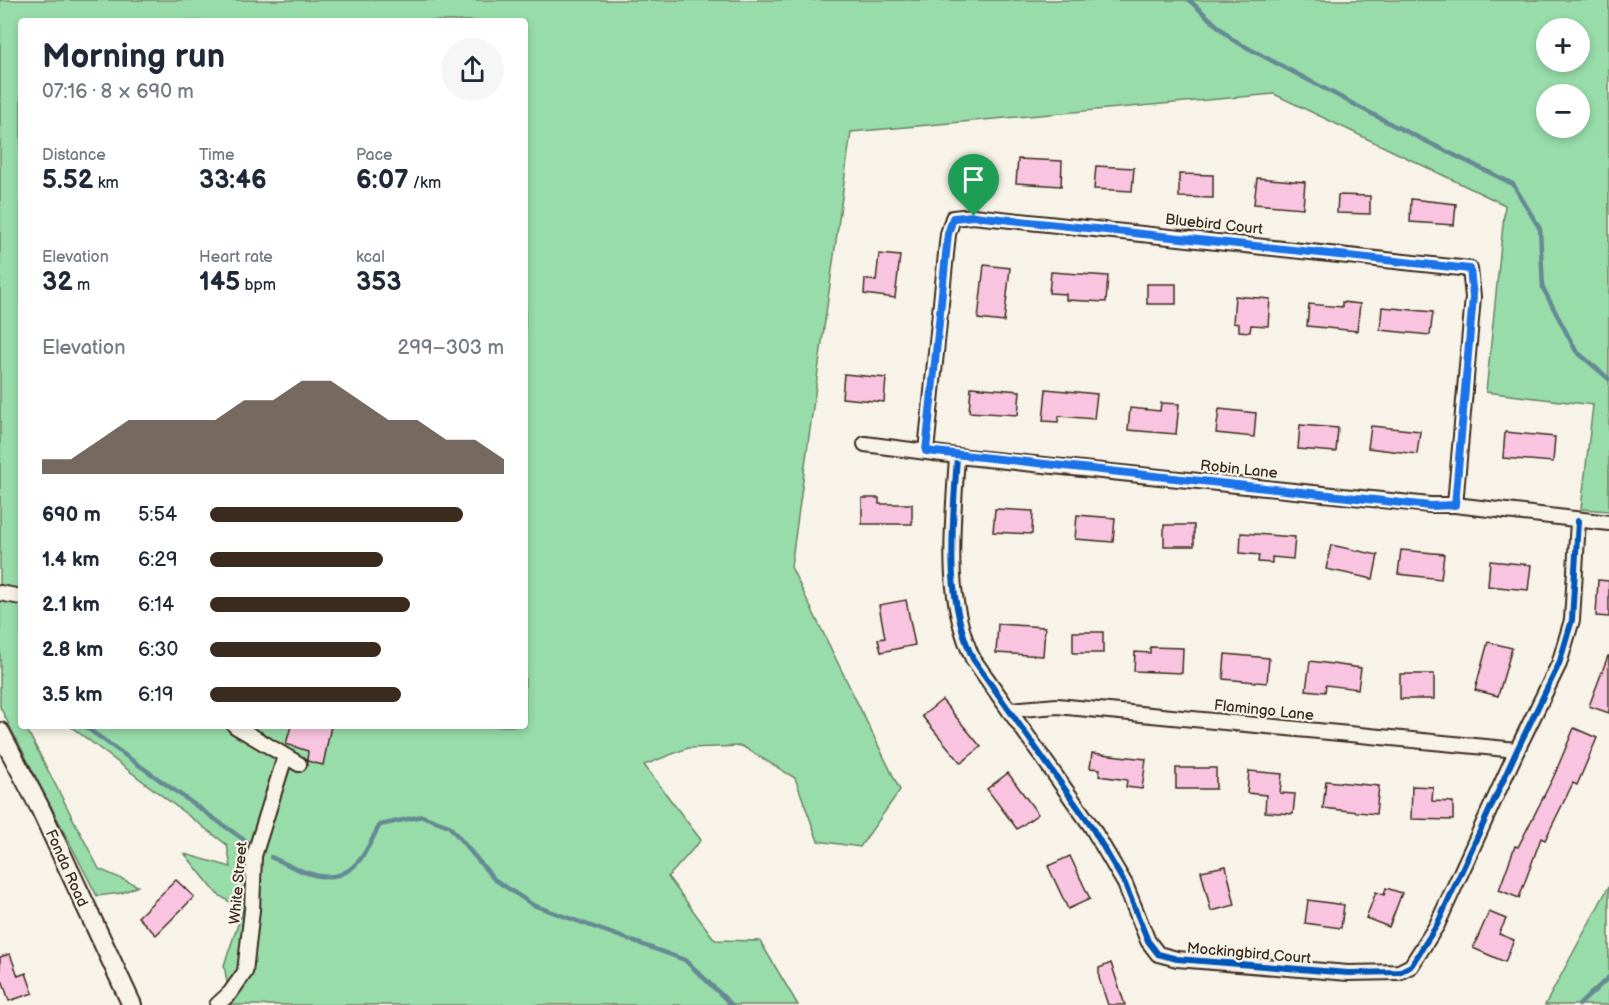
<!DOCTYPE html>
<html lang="en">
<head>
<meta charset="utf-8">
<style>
  body { margin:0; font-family:"Balsamiq Sans",sans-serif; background:#f6f6f7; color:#1f2937; height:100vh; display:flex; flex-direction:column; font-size:22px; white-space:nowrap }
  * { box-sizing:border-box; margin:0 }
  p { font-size:20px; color:#747a83 }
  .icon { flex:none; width:33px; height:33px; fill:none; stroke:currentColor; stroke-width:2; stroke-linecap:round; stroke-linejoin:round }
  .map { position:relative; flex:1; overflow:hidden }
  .details { position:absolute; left:18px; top:18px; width:510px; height:711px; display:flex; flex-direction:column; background:#fff; border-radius:6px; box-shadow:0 3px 9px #0003 }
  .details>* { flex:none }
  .tools { position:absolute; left:1536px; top:18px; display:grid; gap:12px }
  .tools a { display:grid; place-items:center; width:54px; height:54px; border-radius:50%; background:#fff; box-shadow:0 3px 9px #0003; font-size:30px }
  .pin { position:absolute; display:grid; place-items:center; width:51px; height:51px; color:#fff; margin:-62px -26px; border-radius:50% 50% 50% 0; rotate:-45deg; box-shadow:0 0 6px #0007 }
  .pin .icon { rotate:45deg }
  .round { display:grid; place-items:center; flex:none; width:63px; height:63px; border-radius:32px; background:#f6f6f7 }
  .overview { display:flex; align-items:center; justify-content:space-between; height:102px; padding:0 24px }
  h1 { font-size:33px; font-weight:700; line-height:45px }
  .figures { display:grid; grid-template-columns:repeat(3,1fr); gap:9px; height:102px; padding:6px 24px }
  .figures div { display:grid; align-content:center }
  .figures b { font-size:26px; font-weight:700 }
  .figures small { font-size:16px; font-weight:400 }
  .figures p { font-size:16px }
  .chart { height:168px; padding:12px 24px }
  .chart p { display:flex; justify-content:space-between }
  .chart svg { width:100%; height:108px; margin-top:6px; fill:#3b2a1e; opacity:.7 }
  ul { padding:0 24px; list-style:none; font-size:20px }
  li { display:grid; grid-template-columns:96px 72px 1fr; align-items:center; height:45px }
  li i { height:15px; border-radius:8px; background:#3b2a1e }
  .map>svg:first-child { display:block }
</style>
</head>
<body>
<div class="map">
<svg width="1609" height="1005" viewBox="0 0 1609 1005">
  <rect width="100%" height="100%" fill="#f7f3e8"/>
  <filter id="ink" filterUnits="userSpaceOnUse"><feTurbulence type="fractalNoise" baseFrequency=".0167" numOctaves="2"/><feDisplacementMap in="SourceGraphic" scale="12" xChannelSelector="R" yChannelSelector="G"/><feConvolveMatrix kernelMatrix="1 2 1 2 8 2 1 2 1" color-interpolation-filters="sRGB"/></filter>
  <g filter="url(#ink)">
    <g fill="#97dca9" stroke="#698364" stroke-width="1.5" fill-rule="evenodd">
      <path d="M0 0H1609V511L1581 509 1593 405 1486 392 1505 205 1274 94 851 132 791 567 900 790 860 847 818 841 795 778 742 746 688 748 644 765 701 840 668 877 715 940 760 941 798 1005H231L224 965 243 910 217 894 185 854 231 867 227 845 70 726H525V21H21V726H25L99 869 138 886 122 893 97 896 0 707ZM1546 28H1580V62H1546ZM1546 94H1580V128H1546Z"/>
      <path d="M1609 886V1005H1545Z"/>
    </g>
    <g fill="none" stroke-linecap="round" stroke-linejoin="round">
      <g stroke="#668a94" stroke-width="4.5">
        <path d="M1189 0 1233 40 1393 125 1513 184 1540 229 1543 288 1576 351 1609 379"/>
        <path d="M84 726 247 842"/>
        <path d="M271 857C300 870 332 891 358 862 367 852 373 836 380 825L422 816 449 826 494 879 533 905 685 960 732 1005"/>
        <path d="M1579 1005 1609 977"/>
      </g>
    </g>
    <g fill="#f9c4df" stroke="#3b2a1e" stroke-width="1.5">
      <path d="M1018 159 1062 161 1061 186 1016 183Z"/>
      <path d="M1096 166 1134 168 1132 191 1094 189Z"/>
      <path d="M1179 174 1213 175V198L1179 197Z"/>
      <path d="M1257 178 1305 182 1303 208 1254 204Z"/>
      <path d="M1338 195 1370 196V214L1337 213Z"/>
      <path d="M1411 199 1456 204 1454 225 1410 222Z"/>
      <path d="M879 254 900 256 895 298 864 294 865 279 876 281Z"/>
      <path d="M984 265 1010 268 1004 322 978 319Z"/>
      <path d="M1051 272 1108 276 1106 302 1066 300V294L1049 293Z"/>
      <rect x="1147" y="284" width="29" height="20"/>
      <path d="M1235 296 1270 299 1268 326 1251 325 1250 332 1239 331V324L1233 323Z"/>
      <path d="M1342 302 1360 304 1357 331 1307 326 1309 304 1342 307Z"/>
      <path d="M1382 307 1433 312 1430 335 1380 330Z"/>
      <path d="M844 374 886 378 884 402 842 398Z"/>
      <path d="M971 387 1020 391 1018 415 969 412Z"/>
      <path d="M1046 389 1097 394 1094 419 1059 416 1058 422 1043 421Z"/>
      <path d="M1161 403 1179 404 1176 434 1128 430 1130 408 1160 411Z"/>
      <path d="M1219 409 1256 413 1254 437 1216 433Z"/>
      <path d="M1300 425 1338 428 1336 452 1298 449Z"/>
      <path d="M1371 426 1420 431 1417 454 1368 448Z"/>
      <path d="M1505 432 1555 437 1553 462 1503 458Z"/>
      <path d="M862 498H879V504H912V524H862Z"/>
      <path d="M995 509 1033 511 1032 534 993 532Z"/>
      <path d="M1077 515 1115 518 1113 542 1075 539Z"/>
      <rect x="1164" y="525" width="30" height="21"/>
      <path d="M1241 533 1295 537 1293 559 1272 557V563L1258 562 1259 555 1240 553Z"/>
      <path d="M1331 545 1378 555 1373 579 1326 569Z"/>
      <path d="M1401 550 1444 554 1441 579 1398 574Z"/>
      <path d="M1490 561 1531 565 1528 590 1488 586Z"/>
      <path d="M1598 580 1609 581V617L1596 616Z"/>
      <path d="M906 600 915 645 881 652 878 639 885 638 879 605Z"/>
      <path d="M998 624 1045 627 1043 656 996 653Z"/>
      <rect x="1073" y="632" width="30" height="21"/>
      <path d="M1488 642 1512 648 1498 696 1475 690Z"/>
      <path d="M1150 647 1183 648 1182 673 1134 671 1135 652 1150 653Z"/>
      <path d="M1225 654 1269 658 1267 683 1223 679Z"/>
      <path d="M1608 656H1609V713L1589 706Z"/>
      <path d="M1310 661 1361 668 1358 689 1326 685 1325 692 1306 690Z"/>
      <rect x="1400" y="674" width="34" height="25"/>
      <path d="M942 700 981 747 961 763 922 716Z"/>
      <path d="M291 726H331L323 765 307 761 308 751 286 744Z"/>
      <path d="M1574 728 1597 738 1577 785 1573 783 1545 840 1541 838 1519 898 1499 890 1515 846 1518 847 1554 776Z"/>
      <path d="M1092 753 1146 759 1142 789 1126 787 1127 780 1099 776 1100 769 1090 768Z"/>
      <rect x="1176" y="768" width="40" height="21"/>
      <path d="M1249 771 1282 774 1280 793 1295 794 1293 814 1265 812 1266 795 1247 793Z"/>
      <path d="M1008 773 1038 814 1017 829 987 789Z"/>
      <path d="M1326 781 1379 786 1376 814 1323 808Z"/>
      <path d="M1412 786 1433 787 1432 801 1453 802V820L1411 819Z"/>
      <path d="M1070 856 1090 899 1068 909 1048 866Z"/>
      <path d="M1226 866 1235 905 1211 911 1201 871Z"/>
      <path d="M176 880 194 897 156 935 138 917Z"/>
      <path d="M1386 888 1402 893 1389 927 1366 918 1376 892 1384 895Z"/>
      <path d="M1308 900 1344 905 1341 928 1305 923Z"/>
      <path d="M1489 912 1506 919 1499 934 1514 940 1505 962 1473 948Z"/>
      <path d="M10 954 18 976 26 973 33 993 9 1001 3 982 0 983V957Z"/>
      <path d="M1111 963 1125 1005H1108L1099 978V968Z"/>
    </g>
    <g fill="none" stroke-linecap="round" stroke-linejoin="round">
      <g stroke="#3b2a1e" stroke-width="18">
        <g id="street">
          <path d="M865 444 957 456 1430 505H1455L1609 523"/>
          <path d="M926 451 948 234 953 218 973 216 1470 269 1473 297 1455 505"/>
          <path d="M957 456C953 525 943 595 973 659L1091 826 1125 884 1148 941 1158 954 1177 959 1348 973 1399 972 1411 966 1437 925 1517 750 1559 664 1572 620 1578 521"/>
          <path d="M0 593 21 597"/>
          <path d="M1009 710 1057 706 1517 750"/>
          <path d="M235 726 299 764"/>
          <path d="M217 1005 230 993 245 972 252 910 254 856 285 757"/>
        </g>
      </g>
      <g stroke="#3b2a1e" stroke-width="22">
        <path id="secondary" d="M0 732 40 808 132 1005"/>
      </g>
      <use href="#street" stroke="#f7f3e8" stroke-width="14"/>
      <use href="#secondary" stroke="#f7f3e8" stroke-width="18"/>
      <g stroke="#f7f3e8" stroke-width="10">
        <g id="cycleway">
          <path d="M926 451 948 234 953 218 973 216 1470 269 1473 297 1455 505"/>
          <path d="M957 456C953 525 943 595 973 659L1091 826 1125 884 1148 941 1158 954 1177 959 1348 973 1399 972 1411 966 1437 925 1517 750 1559 664 1572 620 1578 521"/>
        </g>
      </g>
      <use href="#cycleway" stroke="#0057b8" stroke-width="6"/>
    </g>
  </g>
  <g fill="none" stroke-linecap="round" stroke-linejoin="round" filter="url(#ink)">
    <g stroke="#fff" stroke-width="12">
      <path id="route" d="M974 216 1470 269 1473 297 1455 505 1430 506 926 451 948 234 953 218Z"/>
    </g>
    <use href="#route" stroke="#1a73e8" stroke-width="8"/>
  </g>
  <g text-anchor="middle" stroke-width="4.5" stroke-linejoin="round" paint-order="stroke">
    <g font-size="15" fill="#3b2a1e" stroke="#f7f3e8">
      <text transform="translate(1214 224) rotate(6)" y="5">Bluebird Court</text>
      <text transform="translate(1239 469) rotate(6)" y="5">Robin Lane</text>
      <text transform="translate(1264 710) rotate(6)" y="5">Flamingo Lane</text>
      <text transform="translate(67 868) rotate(66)" y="5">Fonda Road</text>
      <text transform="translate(238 883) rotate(-85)" y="5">White Street</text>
      <text transform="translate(1249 953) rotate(5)" y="5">Mockingbird Court</text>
    </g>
  </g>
</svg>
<div class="tools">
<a>+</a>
<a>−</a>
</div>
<div class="pin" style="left:974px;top:216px;background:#1e9e55"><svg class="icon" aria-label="arrive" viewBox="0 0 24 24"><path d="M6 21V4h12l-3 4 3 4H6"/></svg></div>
<section class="details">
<div class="overview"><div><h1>Morning run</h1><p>07:16 · 8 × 690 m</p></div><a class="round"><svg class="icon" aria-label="share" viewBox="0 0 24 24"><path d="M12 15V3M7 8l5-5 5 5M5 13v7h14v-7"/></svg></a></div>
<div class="figures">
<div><p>Distance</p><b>5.52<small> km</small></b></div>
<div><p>Time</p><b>33:46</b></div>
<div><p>Pace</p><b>6:07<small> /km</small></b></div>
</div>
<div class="figures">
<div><p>Elevation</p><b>32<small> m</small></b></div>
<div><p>Heart rate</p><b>145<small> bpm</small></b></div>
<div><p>kcal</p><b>353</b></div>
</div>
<div class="chart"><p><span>Elevation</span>299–303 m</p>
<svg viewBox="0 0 160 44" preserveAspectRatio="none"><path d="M0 44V38L10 38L20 30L30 22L40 22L50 22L60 22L70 14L80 14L90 6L100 6L110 14L120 22L130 22L140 30L150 30L160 38V44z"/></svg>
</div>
<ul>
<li><b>690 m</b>5:54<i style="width:86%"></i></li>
<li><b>1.4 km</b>6:29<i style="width:59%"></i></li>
<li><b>2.1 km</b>6:14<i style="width:68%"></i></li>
<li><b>2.8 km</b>6:30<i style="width:58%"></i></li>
<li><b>3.5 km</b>6:19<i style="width:65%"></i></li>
</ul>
</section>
</div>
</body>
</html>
